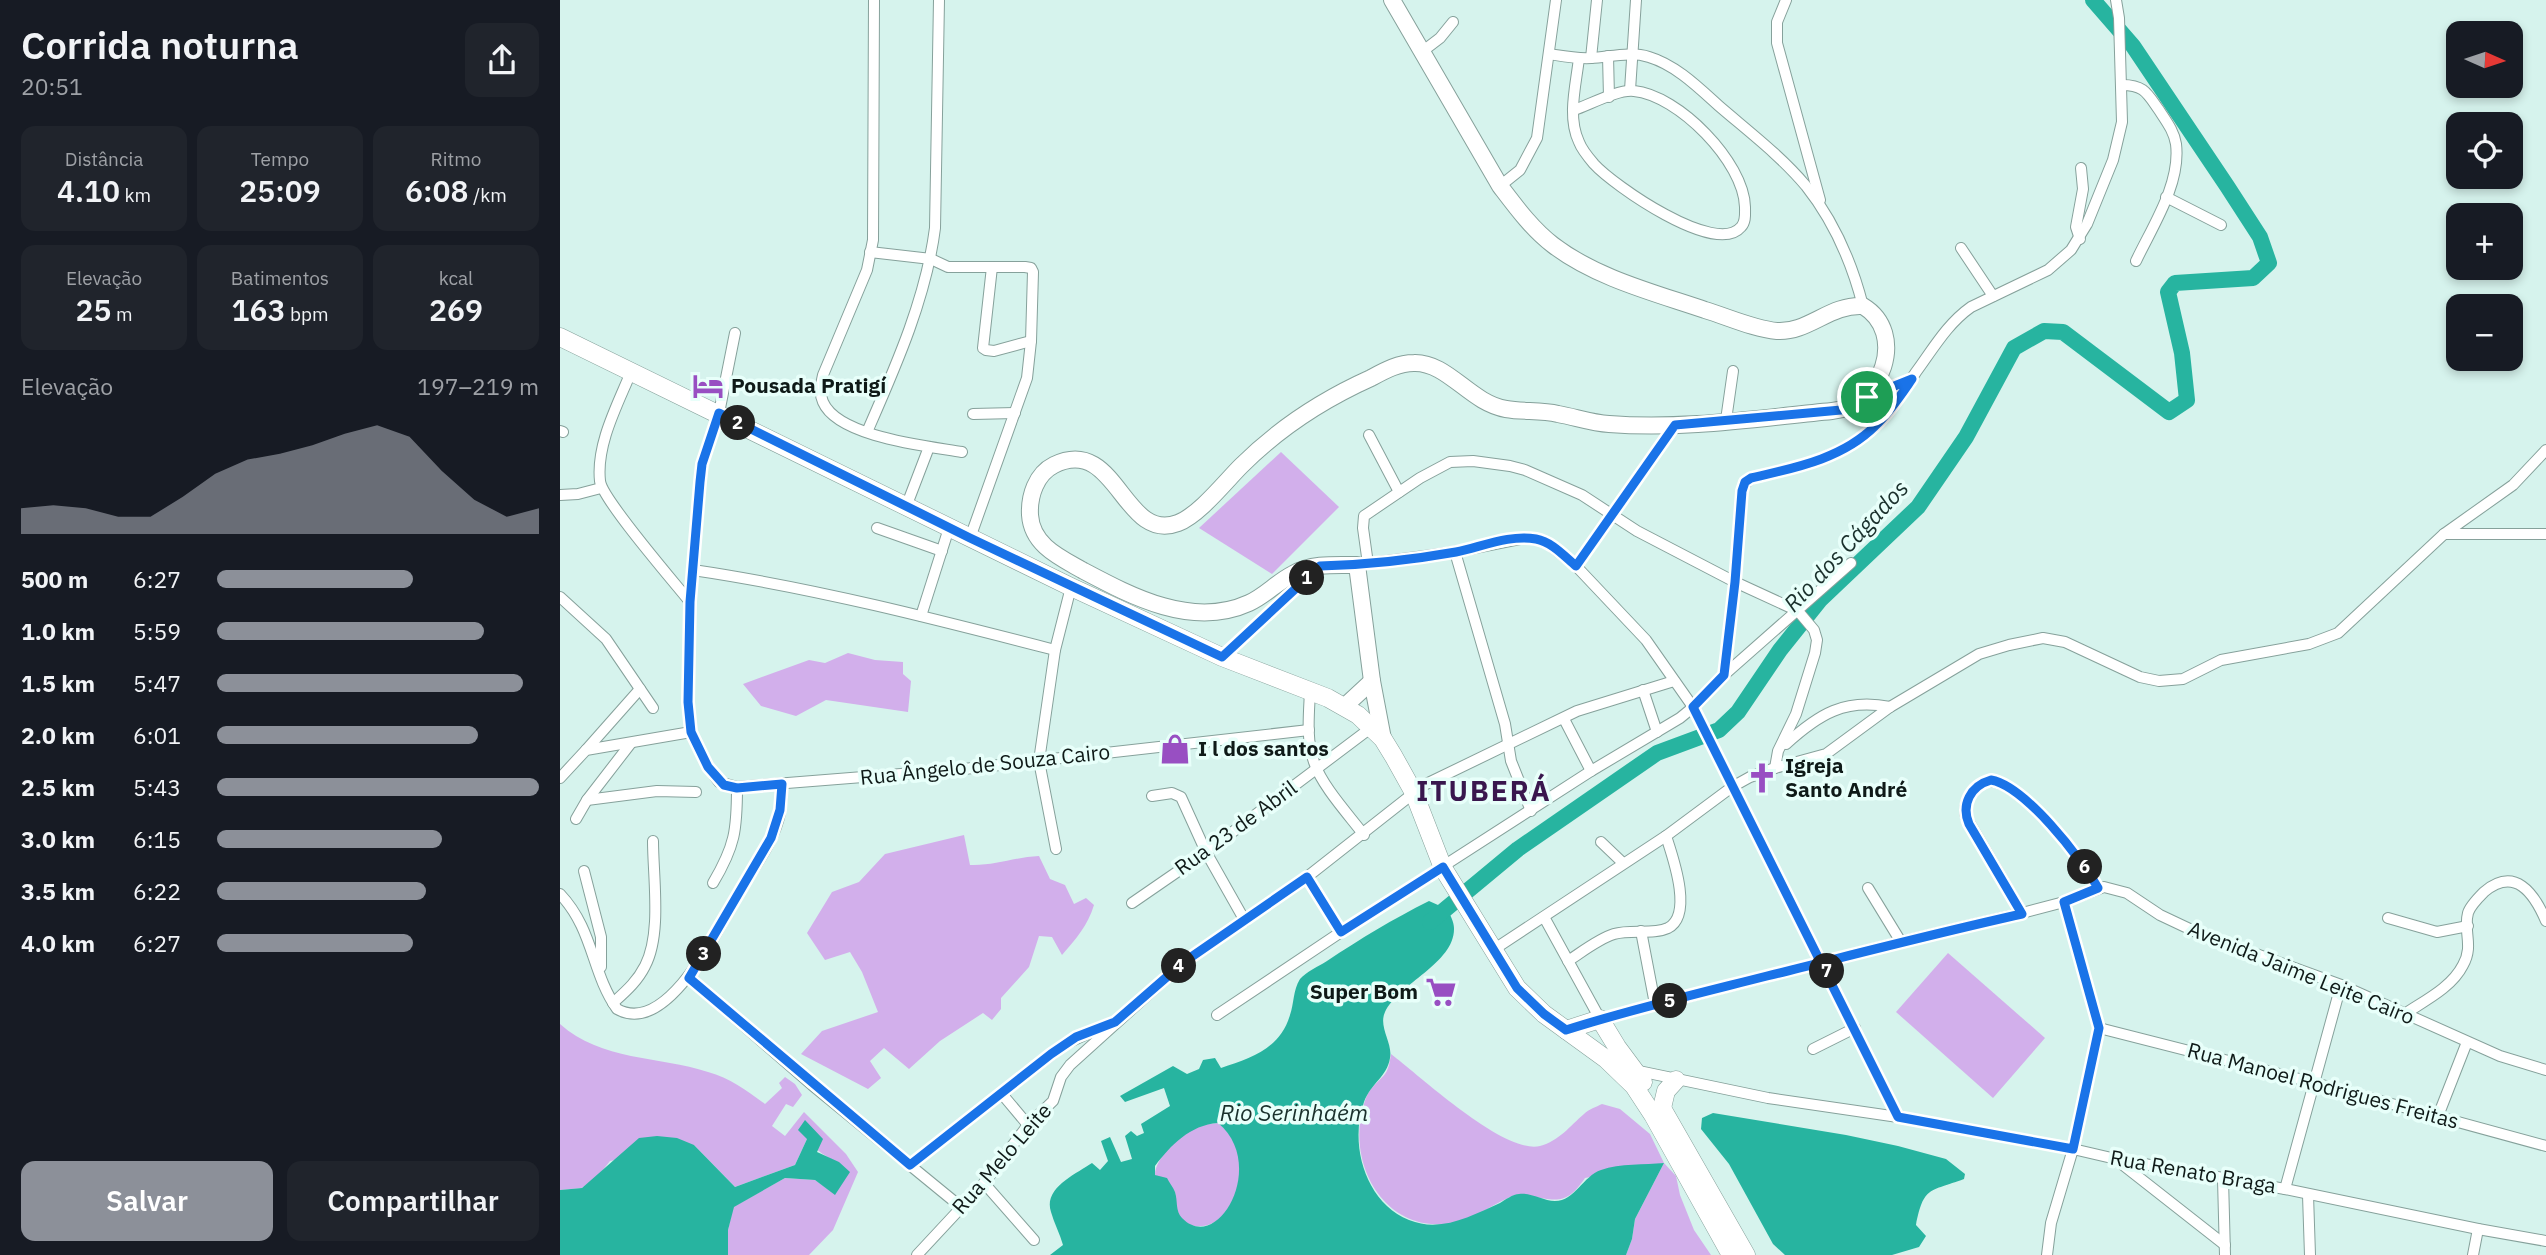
<!DOCTYPE html>
<html lang="pt">
<head>
<meta charset="utf-8">
<style>
  body { margin:0; font-family:"IBM Plex Sans",sans-serif; background:#20242c; color:#f1f3f6; height:100vh; display:flex; flex-direction:column; font-size:26px; white-space:nowrap }
  * { box-sizing:border-box; margin:0 }
  p { font-size:23px; color:#9ea1a6 }
  .icon { flex:none; width:38px; height:38px; fill:none; stroke:currentColor; stroke-width:2; stroke-linecap:round; stroke-linejoin:round }
  .map { position:relative; flex:1; overflow:hidden }
  .panel { display:flex; flex-direction:column; background:#171b24; width:560px }
  .panel>* { flex:none }
  .needle { width:46px; rotate:93deg }
  .buttons { position:absolute; left:1886px; top:21px; display:grid; gap:14px }
  .buttons a { display:grid; place-items:center; width:77px; height:77px; border-radius:14px; background:#171b24; box-shadow:0 4px 10px #0003; font-size:35px }
  .pin { position:absolute; display:grid; place-items:center; width:60px; height:60px; color:#fff; margin:-30px; border:4px solid #fff; border-radius:50%; box-shadow:0 2px 7px #0007 }
  .km { position:absolute; width:35px; height:35px; margin:-18px; border-radius:50%; background:#222; color:#fff; font-size:19px; line-height:35px; text-align:center }
  .round { display:grid; place-items:center; flex:none; width:74px; height:74px; border-radius:14px; background:#20242c }
  .summary { display:flex; align-items:center; justify-content:space-between; height:119px; padding:0 21px }
  h1 { font-size:38px; font-weight:600; line-height:52px }
  .stats { display:grid; grid-template-columns:repeat(3,1fr); gap:10px; height:119px; padding:7px 21px }
  .stats div { display:grid; align-content:center; border-radius:14px; background:#20242c; text-align:center }
  .stats b { font-size:30px; font-weight:600 }
  .stats small { font-size:19px; font-weight:400 }
  .stats p { font-size:19px }
  .chart { height:196px; padding:14px 21px }
  .chart p { display:flex; justify-content:space-between }
  .chart svg { width:100%; height:126px; margin-top:7px; fill:#8c9099; opacity:.7 }
  .cta { display:flex; gap:14px; margin-top:auto; padding:14px 21px }
  .cta a { flex:1; height:80px; border-radius:14px; background:#8c9099; color:#fff; font-size:28px; font-weight:600; line-height:80px; text-align:center }
  .cta a+a { background:#20242c; color:#f1f3f6 }
  ul { padding:0 21px; list-style:none; font-size:23px }
  li { display:grid; grid-template-columns:112px 84px 1fr; align-items:center; height:52px }
  li i { height:18px; border-radius:9px; background:#8c9099 }
  main { display:flex; flex:1; min-height:0 }
  .map>svg:first-child { display:block }
</style>
</head>
<body>
<main>
<section class="panel">
<div class="summary"><div><h1>Corrida noturna</h1><p>20:51</p></div><a class="round"><svg class="icon" aria-label="share" viewBox="0 0 24 24"><path d="M12 15V3M7 8l5-5 5 5M5 13v7h14v-7"/></svg></a></div>
<div class="stats">
<div><p>Distância</p><b>4.10<small> km</small></b></div>
<div><p>Tempo</p><b>25:09</b></div>
<div><p>Ritmo</p><b>6:08<small> /km</small></b></div>
</div>
<div class="stats">
<div><p>Elevação</p><b>25<small> m</small></b></div>
<div><p>Batimentos</p><b>163<small> bpm</small></b></div>
<div><p>kcal</p><b>269</b></div>
</div>
<div class="chart"><p><span>Elevação</span>197–219 m</p>
<svg viewBox="0 0 160 44" preserveAspectRatio="none"><path d="M0 44V35L10 34L20 35L30 38L40 38L50 31L60 23L70 18L80 16L90 13L100 9L110 6L120 10L130 22L140 32L150 38L160 35V44z"/></svg>
</div>
<ul>
<li><b>500 m</b>6:27<i style="width:61%"></i></li>
<li><b>1.0 km</b>5:59<i style="width:83%"></i></li>
<li><b>1.5 km</b>5:47<i style="width:95%"></i></li>
<li><b>2.0 km</b>6:01<i style="width:81%"></i></li>
<li><b>2.5 km</b>5:43<i style="width:100%"></i></li>
<li><b>3.0 km</b>6:15<i style="width:70%"></i></li>
<li><b>3.5 km</b>6:22<i style="width:65%"></i></li>
<li><b>4.0 km</b>6:27<i style="width:61%"></i></li>
</ul>
<div class="cta"><a>Salvar</a><a>Compartilhar</a></div>
</section>
<div class="map">
<svg width="1986" height="1255" viewBox="0 0 1986 1255">
  <rect width="100%" height="100%" fill="#d6f3ed"/>
  <g fill="#d2afeb">
    <path d="M721 452 779 507 712 574 639 528Z"/>
    <path d="M288 653 315 660 343 662V674L351 681 348 712 266 700 236 716 201 706 183 684 249 660 265 663Z"/>
    <path d="M404 835 410 865C434 866 455 857 479 856L490 879 505 885 514 904 526 898 534 905C528 925 516 939 502 955L492 937 479 936 469 967 441 998V1009L432 1020 423 1013 380 1041 349 1069 324 1048 310 1061 321 1078 308 1089 241 1054 262 1031 318 1012 302 972 290 952 265 960 247 933 272 892 299 882 325 854Z"/>
    <path d="M1388 953 1485 1038 1433 1098 1336 1012Z"/>
    <path d="M0 1024C41 1061 99 1056 148 1072 170 1078 187 1091 205 1104L222 1088 219 1083 225 1077 235 1084 242 1095 233 1107 226 1104 212 1126 225 1136 244 1112 286 1154 298 1172 273 1230 249 1255H168V1230L173 1207 225 1178 255 1180 275 1194 289 1172C274 1157 260 1157 247 1139L235 1165 175 1187 134 1145 50 1161 38 1176 22 1188 0 1190Z"/>
    <path d="M831 1054C860 1076 945 1155 980 1146 999 1141 1010 1126 1024 1114 1029 1109 1036 1107 1042 1104L1060 1109 1090 1134 1104 1163 1116 1176 1120 1195 1134 1230 1151 1255H1066L1072 1239 1075 1219 1104 1163 1025 1178C1008 1203 999 1202 971 1196 965 1195 961 1193 955 1195 932 1204 911 1222 886 1224 821 1230 786 1160 804 1104 809 1087 815 1086 825 1074 829 1069 830 1060 831 1054Z"/>
    <path d="M658 1123C667 1130 673 1138 677 1149 687 1178 672 1230 635 1226 629 1226 621 1220 618 1214 616 1208 616 1199 615 1192L595 1175C595 1157 623 1131 640 1125 646 1123 652 1124 658 1123Z"/>
  </g>
  <g fill="#27b4a0" fill-rule="evenodd">
    <path d="M869 901 887 909C890 914 894 922 894 928 895 963 839 983 825 1012 818 1027 833 1043 830 1058 827 1077 811 1083 804 1102 789 1144 805 1202 849 1220 881 1233 911 1216 940 1203 945 1200 953 1194 959 1194 970 1192 983 1201 995 1201 1015 1201 1023 1176 1041 1170 1060 1163 1085 1165 1104 1163L1075 1219 1072 1239 1066 1255H490L503 1245C500 1234 494 1223 491 1212 483 1188 516 1174 532 1163L540 1170 548 1161 541 1141 550 1137 561 1162 572 1159 565 1136 571 1131 577 1136 584 1133 581 1124 610 1106 604 1088 565 1102 560 1096 613 1066 627 1074 639 1069 643 1060 655 1058 661 1068C691 1058 720 1049 730 1015 734 1004 733 990 740 979 746 972 759 966 767 961 800 939 833 919 869 901ZM658 1123C708 1164 658 1255 622 1218 615 1211 618 1201 615 1192 613 1187 609 1182 607 1178L595 1175V1166C611 1145 630 1125 658 1123Z"/>
    <path d="M1153 1113 1286 1135 1338 1146 1386 1159 1405 1174 1404 1179C1369 1192 1364 1186 1356 1225L1366 1236 1359 1247 1332 1255H1225L1213 1244 1169 1164 1141 1129 1142 1118Z"/>
    <path d="M245 1120 263 1139 257 1152 279 1162 290 1172 275 1195 255 1180 225 1178 174 1207 168 1230V1255H0V1190L22 1188 79 1138 97 1136 117 1138 134 1145 175 1187 235 1165 247 1139 238 1130Z"/>
  </g>
  <g fill="none" stroke-linecap="round" stroke-linejoin="round">
    <path stroke="#27b4a0" stroke-width="16" d="M870 922 958 849 1097 753 1159 730 1178 712 1220 650 1260 600 1358 507 1406 437 1454 348 1484 331 1503 332 1609 412 1627 400 1622 353 1608 292 1615 283 1693 278 1709 263 1700 237 1667 186 1573 46 1533 0"/>
    <g stroke="#86a19b" stroke-width="12">
      <g id="minor">
        <path d="M314 0 313 240 307 270 263 375C261 384 259 393 263 402 278 437 367 446 402 452"/>
        <path d="M1226 0 1217 22V43L1260 200"/>
        <path d="M863 51 880 38 893 22"/>
        <path d="M989 54C1002 56 1017 59 1031 58 1050 57 1070 51 1089 57 1116 65 1139 88 1159 106 1188 131 1221 156 1246 186 1273 220 1292 263 1303 306"/>
        <path d="M1048 56 1049 97"/>
        <path d="M1031 58 1037 0"/>
        <path d="M1562 85C1584 85 1587 93 1599 110 1606 121 1614 131 1616 144 1621 184 1592 227 1576 261"/>
        <path d="M1070 90 1076 0"/>
        <path d="M1014 110C1029 105 1058 89 1074 91 1118 95 1184 162 1185 207 1185 214 1186 222 1181 227 1156 257 1053 185 1034 164 1028 157 1022 150 1019 142 1007 117 1016 85 1019 58"/>
        <path d="M940 186 960 170 977 138 996 0"/>
        <path d="M1606 197 1661 225"/>
        <path d="M1520 239 1516 227 1523 189 1521 168"/>
        <path d="M1401 248 1433 296"/>
        <path d="M310 252 371 259 388 267H465L471 268 473 272 471 341 467 378 410 538"/>
        <path d="M432 267 423 348 426 350 434 351 471 341"/>
        <path d="M175 333 159 413 142 464 140 482 130 602 128 702 131 732 148 767 159 782 177 787 404 769 749 730"/>
        <path d="M71 372C58 404 36 444 40 481 42 499 114 582 130 602"/>
        <path d="M1307 397 1352 379"/>
        <path d="M413 414 455 413"/>
        <path d="M1166 420 1173 371"/>
        <path d="M0 431 3 432"/>
        <path d="M307 432C335 368 366 299 375 228L379 0"/>
        <path d="M809 435 839 492"/>
        <path d="M0 495 18 494 41 488"/>
        <path d="M346 507 369 447"/>
        <path d="M317 528 382 551"/>
        <path d="M1884 534H1986"/>
        <path d="M895 552 945 724 951 761 971 811"/>
        <path d="M808 564 803 528 804 516 860 478 890 462 913 461 950 466 965 470 1022 495 1077 531 1175 582 1238 611 1254 630 1257 640 1255 653 1236 714 1218 751 1215 768"/>
        <path d="M797 565 895 552 965 538 981 540 989 544 1016 566 1086 640 1133 707 1338 1117"/>
        <path d="M1016 566 1115 425"/>
        <path d="M133 570C255 588 375 619 495 650"/>
        <path d="M0 597 46 639 93 708"/>
        <path d="M361 616 389 528"/>
        <path d="M662 657 758 568"/>
        <path d="M1164 675 1175 582 1182 491 1186 483 1191 478C1234 468 1279 459 1314 427 1330 412 1344 391 1356 372 1373 349 1387 324 1411 307L1488 270 1511 250 1527 224 1553 160 1562 122 1559 18 1556 0"/>
        <path d="M1083 690 1097 732"/>
        <path d="M750 691C749 714 746 740 754 762 762 786 788 814 804 835"/>
        <path d="M1004 719 1031 771"/>
        <path d="M1226 744C1259 714 1285 698 1330 707"/>
        <path d="M26 750 80 689"/>
        <path d="M0 778 26 750 131 732"/>
        <path d="M592 796 612 793 621 797 646 852 685 921"/>
        <path d="M27 800 97 791 136 792"/>
        <path d="M16 819 27 800 71 743"/>
        <path d="M1041 842 1063 863"/>
        <path d="M496 849 479 761 495 650 511 587"/>
        <path d="M24 871 41 937V967"/>
        <path d="M747 877 781 932"/>
        <path d="M153 883C175 846 177 830 177 787"/>
        <path d="M1308 888 1341 942"/>
        <path d="M0 894C34 930 31 972 57 1009 108 1038 160 925 179 892 192 870 211 846 218 821 222 809 221 796 222 784"/>
        <path d="M572 903 646 852 812 727"/>
        <path d="M1462 913 1406 817C1402 802 1414 787 1427 781 1459 778 1523 861 1538 888"/>
        <path d="M984 917 1040 1019 1341 942 1462 913 1504 902 1544 887 1567 893 1600 915 1636 932 1781 985 1940 1056 1986 1070"/>
        <path d="M1828 918 1877 932 1908 926"/>
        <path d="M1081 931 1095 1004"/>
        <path d="M933 950 1106 836 1172 787 1190 777 1215 768 1266 754 1330 707 1419 654 1449 645 1483 638 1505 642 1580 677 1599 681 1623 679 1661 660 1749 644 1778 633 1884 534 1953 485 1986 450"/>
        <path d="M1008 961C1022 952 1038 939 1054 934 1071 929 1093 935 1108 928 1134 915 1112 855 1106 836"/>
        <path d="M129 978 252 1085 401 1207"/>
        <path d="M53 1003C65 992 77 982 85 966 102 934 93 877 93 841"/>
        <path d="M1846 1013C1866 1000 1892 987 1903 965 1914 946 1903 931 1908 913 1910 906 1919 897 1924 892 1955 866 1974 893 1986 921"/>
        <path d="M657 1015 781 932 1031 771 1120 718 1131 709 1164 675 1291 563"/>
        <path d="M1539 1028 1755 1083 1986 1146"/>
        <path d="M1253 1049 1295 1028"/>
        <path d="M1074 1070 1208 1098 1338 1117 1513 1149 1556 1159 1725 1189 1918 1229 1986 1241"/>
        <path d="M442 1094 468 1125"/>
        <path d="M1878 1116 1907 1042"/>
        <path d="M1558 1161 1665 1245"/>
        <path d="M350 1165 505 1044 549 1024"/>
        <path d="M1663 1179 1665 1255"/>
        <path d="M424 1183 474 1240"/>
        <path d="M1725 1189 1781 985"/>
        <path d="M1748 1195 1750 1255"/>
        <path d="M357 1255 424 1183 468 1125 493 1101 501 1077 510 1065 624 962 747 877 864 785 1017 711 1114 681"/>
        <path d="M1487 1255 1491 1223 1513 1149 1539 1028 1504 902"/>
        <path d="M1913 1255 1918 1229"/>
      </g>
    </g>
    <g stroke="#86a19b" stroke-width="18">
      <g id="secondary">
        <path d="M785 706 812 681"/>
        <path d="M823 739 812 681 797 565C776 565 752 563 733 574 717 582 705 596 689 603 632 629 571 596 522 570 499 557 472 545 470 515 469 496 476 474 494 465 557 434 563 544 618 523 639 515 665 482 681 466 719 428 762 400 811 378 824 371 838 363 854 363 888 362 910 403 946 409 963 412 981 410 998 414 1015 417 1032 423 1049 424 1123 430 1199 418 1272 411 1322 406 1348 333 1303 306 1270 304 1248 333 1217 331 1194 329 1168 317 1145 310 1095 293 1036 278 993 245 972 229 956 207 940 186L832 0"/>
      </g>
    </g>
    <g stroke="#86a19b" stroke-width="19">
      <g id="primary">
        <path d="M0 337 511 587 662 657 768 698 798 715 823 739 834 757 854 793 883 868 957 988 984 1014 1046 1059 1074 1086 1093 1115 1171 1255"/>
        <path d="M1006 1030 1040 1019 1057 1047 1083 1082"/>
        <path d="M1102 1108 1106 1091 1116 1080"/>
        <path d="M1103 1110 1186 1255"/>
      </g>
    </g>
    <use href="#minor" stroke="#fff" stroke-width="10"/>
    <use href="#secondary" stroke="#fff" stroke-width="16"/>
    <use href="#primary" stroke="#fff" stroke-width="18"/>
  </g>
  <g fill="none" stroke-linecap="round" stroke-linejoin="round">
    <g stroke="#fff" stroke-width="14">
      <path id="route" d="M1307 397 1281 410 1115 425 1016 566C1004 556 992 542 976 539 950 534 921 547 896 552 851 560 805 565 760 566L662 657 410 538 159 413 142 464 140 482 130 602 128 702 131 732 148 767 164 785 177 788 222 784 220 810 211 838 129 978 350 1165 491 1054 516 1037 555 1022 624 962 747 877 781 932 883 867 957 988 984 1014 1006 1030C1072 1009 1140 993 1207 976 1292 955 1376 933 1462 914L1409 824C1401 805 1410 786 1431 780 1465 786 1521 858 1538 888L1504 902 1539 1028 1513 1149 1338 1117 1133 707 1164 675 1175 582 1182 491 1185 482 1191 478C1234 468 1282 459 1315 426 1330 412 1341 395 1352 379L1307 397"/>
    </g>
    <use href="#route" stroke="#1a73e8" stroke-width="9"/>
  </g>
  <defs>
    <g id="hotel-bare" transform="scale(2.415)"><path d="M-6-4.5h1.5V1H6V5H4.5V3h-9V5H-6ZM-4 0a1.8 1.8 0 1 1 3.6 0ZM.5 0V-2.5h3Q6-2.5 6 0Z" fill="#984fc2" stroke="#e8fffa" stroke-width="2.5" paint-order="stroke"/></g>
    <g id="shop-bare" transform="scale(2.415)"><path d="M-5-2.5h2.3a2.7 3.5 0 0 1 5.4 0H5L5.5 6h-11ZM-1.5-2.5h3a1.5 2.3 0 0 0-3 0Z" fill="#984fc2" stroke="#e8fffa" stroke-width="2.5" paint-order="stroke"/></g>
    <g id="church-bare" transform="scale(2.415)"><path d="M-1.2-6h2.4v3.5h3.3v2.4h-3.3V6h-2.4V-.1h-3.3v-2.4h3.3Z" fill="#984fc2" stroke="#e8fffa" stroke-width="2.5" paint-order="stroke"/></g>
    <g id="supermarket-bare" transform="scale(2.415)"><path d="M-6-5.5h2.5l.6 2H6L4.5 2H-2.5L-4.4-4H-6ZM-1.5 3.2a1.3 1.3 0 1 0 .1 0ZM3 3.2a1.3 1.3 0 1 0 .1 0Z" fill="#984fc2" stroke="#e8fffa" stroke-width="2.5" paint-order="stroke"/></g>
  </defs>
  <g fill-rule="evenodd">
    <use href="#hotel-bare" x="148" y="386"/>
    <use href="#shop-bare" x="615" y="749"/>
    <use href="#church-bare" x="1202" y="778"/>
    <use href="#supermarket-bare" x="881" y="992"/>
  </g>
  <g text-anchor="middle" stroke-width="7" stroke-linejoin="round" paint-order="stroke">
    <g font-size="21" font-weight="bold" fill="#0f1a18" stroke="#e8fffa" text-anchor="start">
      <text x="171" y="393">Pousada Pratigí</text>
      <text x="638" y="756">I l dos santos</text>
      <text x="1225" y="773">Igreja<tspan x="1225" dy="24">Santo André</tspan></text>
      <text x="858" y="999" text-anchor="end">Super Bom</text>
    </g>
    <g font-size="21" fill="#0f1a18" stroke="#e8fffa">
      <text transform="translate(425 765) rotate(-6)" y="7">Rua Ângelo de Souza Cairo</text>
      <text transform="translate(676 828) rotate(-36)" y="7">Rua 23 de Abril</text>
      <text transform="translate(1741 973) rotate(22)" y="7">Avenida Jaime Leite Cairo</text>
      <text transform="translate(1763 1086) rotate(15)" y="7">Rua Manoel Rodrigues Freitas</text>
      <text transform="translate(442 1159) rotate(-49)" y="7">Rua Melo Leite</text>
      <text transform="translate(1633 1172) rotate(10)" y="7">Rua Renato Braga</text>
    </g>
    <g font-size="23" font-style="italic" fill="#1a302c" stroke="#e8fffa">
      <text transform="translate(1286 546) rotate(-47)" y="8">Rio dos Cágados</text>
      <text x="734" y="1121">Rio Serinhaém</text>
    </g>
    <g font-size="28" font-weight="bold" letter-spacing="2" fill="#3a174e" stroke="#e8fffa">
      <text x="924" y="801">ITUBERÁ</text>
    </g>
  </g>
</svg>
<div class="buttons">
<a><svg class="needle" viewBox="-14 -14 28 28"><path d="M0-13l5 13h-10z" fill="#e53935"/><path d="M0 13l5-13h-10z" fill="#9ea1a6"/></svg></a>
<a><svg class="icon" aria-label="locate" viewBox="0 0 24 24"><circle cx="12" cy="12" r="6"/><path d="M12 2v4M12 18v4M2 12h4M18 12h4"/></svg></a>
<a>+</a>
<a>−</a>
</div>
<div class="pin" style="left:1307px;top:397px;background:#1e9e55"><svg class="icon" aria-label="arrive" viewBox="0 0 24 24"><path d="M6 21V4h12l-3 4 3 4H6"/></svg></div>
<b class="km" style="left:747px;top:578px">1</b>
<b class="km" style="left:178px;top:423px">2</b>
<b class="km" style="left:144px;top:954px">3</b>
<b class="km" style="left:619px;top:966px">4</b>
<b class="km" style="left:1110px;top:1001px">5</b>
<b class="km" style="left:1525px;top:867px">6</b>
<b class="km" style="left:1267px;top:971px">7</b>
</div>
</main>
</body>
</html>
